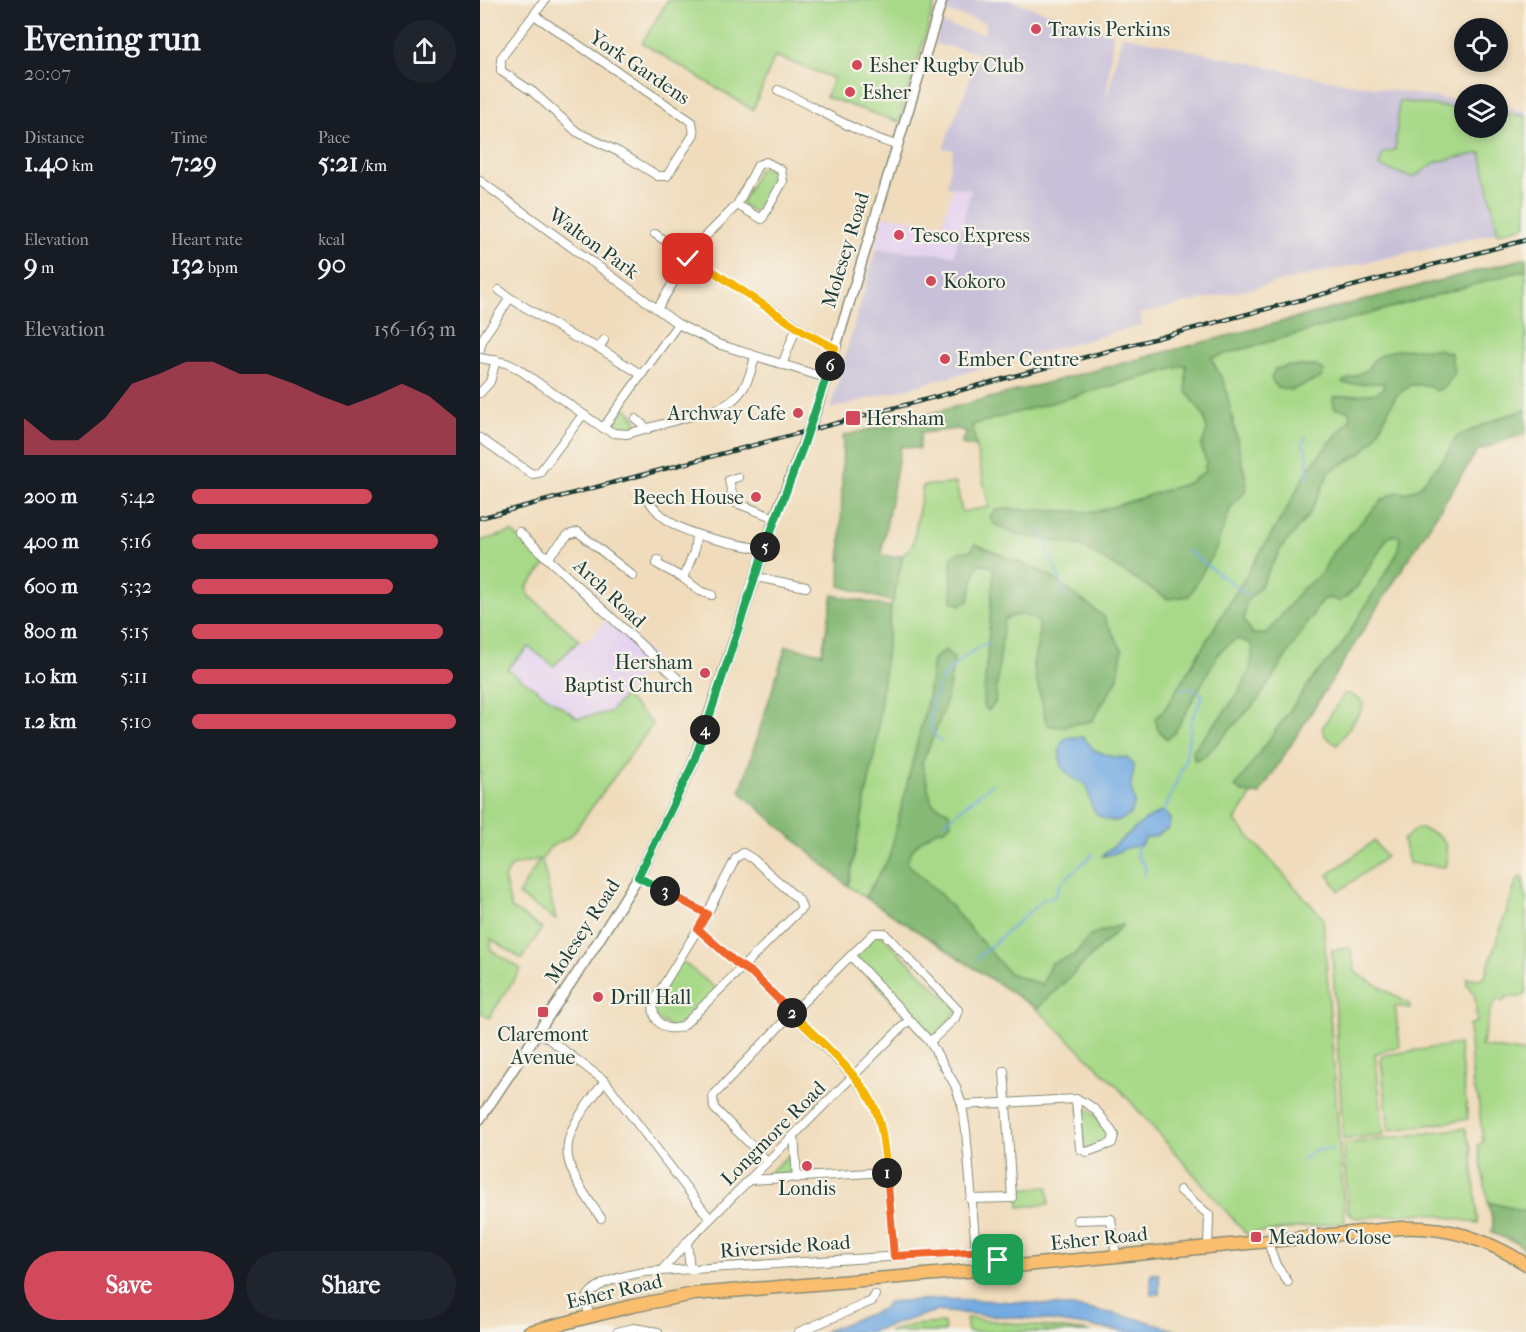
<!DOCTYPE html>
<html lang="en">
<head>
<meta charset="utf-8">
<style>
  body { margin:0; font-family:"IM FELL French Canon",serif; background:#20242c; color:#f1f3f6; height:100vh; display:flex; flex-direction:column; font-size:22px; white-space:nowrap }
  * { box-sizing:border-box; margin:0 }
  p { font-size:20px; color:#9ea1a6 }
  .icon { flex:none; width:33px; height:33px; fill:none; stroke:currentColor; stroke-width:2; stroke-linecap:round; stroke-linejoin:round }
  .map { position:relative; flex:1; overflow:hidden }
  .drawer { display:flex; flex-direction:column; background:#171b24; width:480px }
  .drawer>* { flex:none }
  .buttons { position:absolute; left:974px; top:18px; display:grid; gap:12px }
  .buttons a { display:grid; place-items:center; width:54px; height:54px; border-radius:50%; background:#171b24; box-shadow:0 3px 9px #0003; font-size:30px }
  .pin { position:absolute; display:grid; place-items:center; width:51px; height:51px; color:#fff; margin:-26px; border-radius:12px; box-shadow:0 3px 9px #0006 }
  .km { position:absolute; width:30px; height:30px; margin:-15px; border-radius:50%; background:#222; color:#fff; font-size:16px; line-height:30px; text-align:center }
  .round { display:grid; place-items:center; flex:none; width:63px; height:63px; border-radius:32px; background:#20242c }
  .headline { display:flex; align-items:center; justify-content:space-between; height:102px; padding:0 24px }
  h1 { font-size:33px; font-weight:700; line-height:45px }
  .figures { display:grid; grid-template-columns:repeat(3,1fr); gap:9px; height:102px; padding:6px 24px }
  .figures div { display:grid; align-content:center }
  .figures b { font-size:26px; font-weight:700 }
  .figures small { font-size:16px; font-weight:400 }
  .figures p { font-size:16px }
  .chart { height:168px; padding:12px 24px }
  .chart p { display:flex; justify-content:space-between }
  .chart svg { width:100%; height:108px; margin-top:6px; fill:#d1495b; opacity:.7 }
  .primary-button { display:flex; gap:12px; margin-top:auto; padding:12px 24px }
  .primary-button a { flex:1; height:69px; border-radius:36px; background:#d1495b; color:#fff; font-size:24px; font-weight:700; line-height:69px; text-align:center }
  .primary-button a+a { background:#20242c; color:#f1f3f6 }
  ul { padding:0 24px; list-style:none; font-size:20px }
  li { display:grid; grid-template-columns:96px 72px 1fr; align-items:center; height:45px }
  li i { height:15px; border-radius:8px; background:#d1495b }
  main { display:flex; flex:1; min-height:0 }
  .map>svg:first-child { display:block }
</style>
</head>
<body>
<main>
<section class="drawer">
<div class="headline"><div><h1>Evening run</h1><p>20:07</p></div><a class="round"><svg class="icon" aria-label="share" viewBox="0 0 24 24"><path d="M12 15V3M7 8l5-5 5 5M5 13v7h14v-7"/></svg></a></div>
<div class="figures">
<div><p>Distance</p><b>1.40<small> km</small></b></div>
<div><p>Time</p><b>7:29</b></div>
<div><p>Pace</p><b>5:21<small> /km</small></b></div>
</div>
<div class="figures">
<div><p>Elevation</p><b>9<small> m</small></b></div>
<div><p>Heart rate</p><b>132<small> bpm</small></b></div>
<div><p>kcal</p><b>90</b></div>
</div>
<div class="chart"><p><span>Elevation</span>156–163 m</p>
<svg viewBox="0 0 160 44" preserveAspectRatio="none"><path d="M0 44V29L10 38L20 38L30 29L40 15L50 11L60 6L70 6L80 11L90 11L100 15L110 20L120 24L130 20L140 15L150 20L160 29V44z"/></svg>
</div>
<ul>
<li><b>200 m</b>5:42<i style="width:68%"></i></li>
<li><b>400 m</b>5:16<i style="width:93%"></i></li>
<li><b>600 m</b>5:32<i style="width:76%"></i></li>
<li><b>800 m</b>5:15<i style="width:95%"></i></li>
<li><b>1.0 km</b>5:11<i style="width:99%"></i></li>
<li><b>1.2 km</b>5:10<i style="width:100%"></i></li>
</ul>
<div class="primary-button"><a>Save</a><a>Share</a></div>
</section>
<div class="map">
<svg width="1046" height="1332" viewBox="0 0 1046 1332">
  <rect width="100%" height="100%" fill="#f7f3e8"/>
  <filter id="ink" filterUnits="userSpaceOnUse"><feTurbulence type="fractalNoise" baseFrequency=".0167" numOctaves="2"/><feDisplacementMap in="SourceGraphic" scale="12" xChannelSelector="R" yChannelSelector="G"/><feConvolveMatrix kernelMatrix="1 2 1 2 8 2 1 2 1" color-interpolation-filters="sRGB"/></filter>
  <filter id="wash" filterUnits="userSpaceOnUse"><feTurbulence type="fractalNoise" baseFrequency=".008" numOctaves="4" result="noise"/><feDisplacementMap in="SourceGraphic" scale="24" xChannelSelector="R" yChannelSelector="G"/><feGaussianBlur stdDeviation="1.35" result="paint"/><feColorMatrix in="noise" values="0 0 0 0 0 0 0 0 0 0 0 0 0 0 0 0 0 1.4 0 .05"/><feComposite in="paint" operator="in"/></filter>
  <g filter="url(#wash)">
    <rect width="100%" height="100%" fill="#f0dcbc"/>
    <g fill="#e5d3f0">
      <path d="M473 187 491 190 474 255 396 249 403 216 462 224Z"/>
      <path d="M130 616 176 658 130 712 98 718 27 669 49 646 74 666 99 640 105 642Z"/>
    </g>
    <path fill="#c7c0d8" d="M468 0H528L633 33 626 102 642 35 844 79 984 102V128H1017V107L1046 111V226L659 314 663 325 350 409 396 249 474 255 491 190 467 186 473 150 463 148 499 56 496 52 455 44 461 24 505 34 506 23 465 11Z"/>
    <g fill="#a7d988" stroke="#638b5e" stroke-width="1.5">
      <path d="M188 0H456L419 122 346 97 353 78 295 56 273 110 162 43Z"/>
      <path d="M919 101 984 109V128H1017V113L1046 116V226L1018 233 1001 153 956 162 933 178 899 166 903 153 915 150Z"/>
      <path d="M282 167 297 172 298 180 282 210 274 212 261 204 279 169Z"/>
      <path d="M1046 270V410L1022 417 989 447 755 821 843 918 865 1222 766 1234 636 1085 557 1009 368 886 396 746 411 607 423 555 433 544 443 486 476 483 482 512 509 507 491 425Z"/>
      <path d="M144 406 156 419 157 427 138 428 134 424Z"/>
      <path d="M32 532 66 564 47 587 49 595 99 640 74 666 49 647 27 669 98 718 130 712 144 696 173 724 91 836 69 848 62 860 76 920 38 895 60 859 32 866 24 878 31 908 62 928 42 959 11 939V950L41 969 9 1018 0 1012V541Z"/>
      <path d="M864 694H870L883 702V708L857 745 846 737 842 728Z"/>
      <path d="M937 828C962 834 971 840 965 867L929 863 923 840Z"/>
      <path d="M894 841 906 857 859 891 848 875Z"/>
      <path d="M1042 876 1046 897V992L1041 997H1025L1023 1002 1017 999 1010 1012 1001 1046 1046 1053V1212L1008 1202 998 1146 1003 1141 998 1098 993 1088 989 1025 997 1022 995 996 987 984V978L1004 979 1037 880Z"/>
      <path d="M397 931 478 1010 450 1042 371 956Z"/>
      <path d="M870 948 876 973 929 1004 930 1008 915 1006 920 1046 895 1054 904 1134 863 1140 852 950Z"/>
      <path d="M199 959 239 991 194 1029 174 1017 172 1009Z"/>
      <path d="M979 1044 988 1119 909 1131 901 1060 905 1055Z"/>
      <path d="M602 1105C612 1112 631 1128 628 1142L608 1149 605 1147 599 1106Z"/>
      <path d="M985 1128 991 1147 998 1223 945 1213 875 1218 868 1212 863 1144Z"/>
      <path d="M311 1153V1173L290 1175 289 1173Z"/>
      <path d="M568 1187 569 1204 539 1207 538 1189Z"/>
      <path d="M486 1318 611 1332H488Z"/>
      <path d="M464 1323 465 1332H408L433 1325Z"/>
    </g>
    <g fill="#85b974" stroke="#527b54" stroke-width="1.5">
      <path d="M1046 258V270L731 358 745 385 767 484 765 492 751 507 735 551 709 596 688 599 600 545 537 535 514 524 510 516 516 510 526 509 616 512 708 483 724 472 726 462 721 446 727 431 724 416 706 391V365L492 425 496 446H485L481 442 487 432 478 429 441 433 439 449 421 446 401 554 412 557 423 555 413 602 360 586 363 436Z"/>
      <path d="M957 349 971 353 974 374 965 387 956 391 948 385H931L916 396 895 438 882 453 850 471 828 516 802 547 780 587 766 602 764 621 773 634H787L822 589 842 573 853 552 903 499 916 492 926 493 938 488 966 456 976 437 1022 417 1046 410V433L997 451 779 795 764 793 755 787 836 674 860 648 917 554 920 537 917 535 908 537 877 587 860 602 850 598 842 600 778 700 724 757 714 760 713 750C733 724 783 676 770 643L756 639 740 651 695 732 687 739 678 730 675 718 685 709 809 505 828 469 871 418 869 411 854 408 853 397 897 393 904 388V383L865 384 862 382 887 370C898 344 933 350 957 349Z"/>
      <path d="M808 366H836L844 370 841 378 811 390 797 388 791 378 795 369Z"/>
      <path d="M495 544 569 575 623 616 642 650 638 678 612 721 579 727 567 725 553 664 559 636V622C546 614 537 613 524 620L515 703 508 711 503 705 514 569 504 564 497 565 489 601 480 605 472 601 471 558 479 552 491 551Z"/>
      <path d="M353 595 411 607 396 746 368 886 260 792 306 646 342 653Z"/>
      <path d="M465 650 474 658C470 696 458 728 442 763L452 803 469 812 471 823 465 829C449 831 430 847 427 863L462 896 529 973 562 985 571 963 594 955 610 935 644 924 557 1009 385 897 409 858 448 698 453 659Z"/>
      <path d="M1008 1202 1046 1212V1250L1037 1243 1012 1233 1013 1224Z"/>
    </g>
    <g fill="#75abe3" stroke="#4a748c" stroke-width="1.5">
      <path d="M603 737 614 750 633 757 647 758C658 766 653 773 651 783 649 790 656 797 654 806 649 826 622 825 613 809 609 802 609 793 607 786 601 781 592 779 586 772 579 765 575 741 588 738 593 736 599 738 603 737Z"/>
      <path d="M683 811 690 819 689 828 674 837 666 838 660 846C645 845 636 856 622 856L664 821Z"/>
      <rect x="671" y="1274" width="8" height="20"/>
      <path d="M458 1299C535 1301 627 1304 699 1332H648L564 1320 456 1311 389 1332H343L403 1309 408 1302Z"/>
    </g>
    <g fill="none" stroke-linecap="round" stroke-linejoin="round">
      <g stroke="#75abe3" stroke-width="2">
        <path d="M826 437 823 443 828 456 827 478"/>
        <path d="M560 528 586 597"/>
        <path d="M706 550 769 596"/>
        <path d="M461 741C441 729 453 687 467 673 477 663 496 646 510 643"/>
        <path d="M684 812 705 761 712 719 723 695 711 688 700 690"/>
        <path d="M465 822 512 784"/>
        <path d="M657 846V856L666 867 664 876"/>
        <path d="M496 959 565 898H574L580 884 613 854"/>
        <path d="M822 1160 835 1150 852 1149"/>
      </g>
    </g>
  </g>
  <g filter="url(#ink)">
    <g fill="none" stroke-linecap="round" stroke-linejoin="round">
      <g stroke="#888c78" stroke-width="8">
        <path id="pedestrian" d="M317 326 355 348"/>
      </g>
      <g stroke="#888c78" stroke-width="10">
        <g id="minor">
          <path d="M54 15 212 122 214 134 187 176H178L139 152 97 132 53 92 21 71V58L65 0"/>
          <path d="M298 90C338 108 374 132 416 145"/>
          <path d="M0 181 198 324 238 344 346 378"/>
          <path d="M175 234 317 326 302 365"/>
          <path d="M30 298 94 337 119 348 124 340"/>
          <path d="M177 309 216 246 257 205 278 165 286 162 301 170 303 181 282 219 257 205"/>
          <path d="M119 348 162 375"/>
          <path d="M0 349 3 338 30 298 19 290"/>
          <path d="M0 358 26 363 37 368 123 428 134 433 147 434 240 408C263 397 269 381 275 357"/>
          <path d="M0 393 10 382 16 360"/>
          <path d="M156 419 168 429"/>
          <path d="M123 428 198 324"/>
          <path d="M0 438 52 474 59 473 102 416"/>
          <path d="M258 477 249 480 254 502 295 518"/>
          <path d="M168 499C191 538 244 540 284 550"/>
          <path d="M39 532 198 679"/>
          <path d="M67 558 88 535 98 532 153 576"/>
          <path d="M178 560 177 564 203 578 214 552 216 536"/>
          <path d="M276 577 326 587"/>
          <path d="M203 578 220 591 232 595"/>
          <path d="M263 853 273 859 319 900 322 908 204 1025C185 1036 168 1018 175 999L227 914 256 858Z"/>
          <path d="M158 877 227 914"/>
          <path d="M218 929 256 963 272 973 374 1077 393 1103 402 1132 414 1256"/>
          <path d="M371 956 450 1042 475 1085 482 1105 486 1131 496 1251"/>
          <path d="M58 1031 125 1081 230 1219"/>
          <path d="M482 1105 596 1099C615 1104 624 1120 634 1135L632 1143 607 1152 600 1149 596 1099"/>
          <path d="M314 1135 317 1178"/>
          <path d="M287 1161 234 1108 233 1096 312 1013 394 933H404L478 1010 475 1018 450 1042"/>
          <path d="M270 1180 407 1172"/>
          <path d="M700 1190 729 1215 728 1247"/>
          <path d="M490 1199 532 1198 524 1071"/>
          <path d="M121 1218C75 1153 76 1144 125 1081"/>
          <path d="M597 1220 631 1219 636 1256"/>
          <path d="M207 1242 210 1269"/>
          <path d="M790 1248 796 1265 808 1282"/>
          <path d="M182 1270 207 1242 429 1020"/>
          <path d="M109 1316 106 1300C112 1282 147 1275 164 1272L503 1251 515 1252 519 1267"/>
          <path d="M137 1332 154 1328 178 1332"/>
          <path d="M319 1332 392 1301 395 1295"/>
        </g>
      </g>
      <g stroke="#888c78" stroke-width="12">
        <path id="tertiary" d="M0 1119 112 951 158 877 212 766 295 518 337 408 462 0"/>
      </g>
      <g stroke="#888c78" stroke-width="15">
        <path id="primary" d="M49 1332 152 1306 214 1294 456 1274 921 1228C968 1226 1006 1239 1046 1264"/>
      </g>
      <use href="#pedestrian" stroke="#fff" stroke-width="5"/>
      <use href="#minor" stroke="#fff" stroke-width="8"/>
      <use href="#tertiary" stroke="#fff" stroke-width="9"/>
      <use href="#primary" stroke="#fabe6e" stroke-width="12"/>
      <g stroke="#1f3d34" stroke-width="4.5">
        <path id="rail" d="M0 518 1046 240"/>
      </g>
      <use href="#rail" stroke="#f7f3e8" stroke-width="2" stroke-dasharray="7" stroke-linecap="butt"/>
    </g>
  </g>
  <g fill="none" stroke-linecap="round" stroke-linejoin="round" filter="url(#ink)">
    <g stroke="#fff" stroke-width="12">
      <path id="split-1" d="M407 1173 414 1256 508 1251 515 1252 518 1260"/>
    </g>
    <g stroke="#fff" stroke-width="12">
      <path id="split-2" d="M312 1013C337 1039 377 1072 393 1104 403 1125 404 1150 407 1173"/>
    </g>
    <g stroke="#fff" stroke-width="12">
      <path id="split-3" d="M185 891 227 914 218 929 256 963 272 973 312 1013"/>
    </g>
    <g stroke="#fff" stroke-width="12">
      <path id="split-4" d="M185 891 158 877 212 766 225 730"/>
    </g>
    <g stroke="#fff" stroke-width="12">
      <path id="split-5" d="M225 730 285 547"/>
    </g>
    <g stroke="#fff" stroke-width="12">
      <path id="split-6" d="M285 547 323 447 350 366"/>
    </g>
    <g stroke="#fff" stroke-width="12">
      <path id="split-7" d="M208 259 210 256 324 332 355 348 350 366"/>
    </g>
    <use href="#split-1" stroke="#f0652b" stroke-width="8"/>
    <use href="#split-2" stroke="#f5b400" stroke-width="8"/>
    <use href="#split-3" stroke="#f0652b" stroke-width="8"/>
    <use href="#split-4" stroke="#22a559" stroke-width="8"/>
    <use href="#split-5" stroke="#22a559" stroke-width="8"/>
    <use href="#split-6" stroke="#22a559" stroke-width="8"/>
    <use href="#split-7" stroke="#f5b400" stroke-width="8"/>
  </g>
  <g fill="#d1495b" stroke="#f7f3e8" stroke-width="2">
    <circle cx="556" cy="29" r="6"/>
    <circle cx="377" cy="65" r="6"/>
    <circle cx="370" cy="92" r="6"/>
    <circle cx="419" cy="235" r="6"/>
    <circle cx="451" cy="281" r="6"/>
    <circle cx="465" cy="359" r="6"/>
    <circle cx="318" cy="413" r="6"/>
    <rect x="365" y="410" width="16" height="16" rx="3"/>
    <circle cx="276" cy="497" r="6"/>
    <circle cx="225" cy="673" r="6"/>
    <circle cx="118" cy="997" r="6"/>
    <rect x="57" y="1006" width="12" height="12" rx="3"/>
    <circle cx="327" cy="1166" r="6"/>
    <rect x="770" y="1231" width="12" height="12" rx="3"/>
  </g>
  <g text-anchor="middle" stroke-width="4.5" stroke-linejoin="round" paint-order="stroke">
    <g font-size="20" fill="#1f3d34" stroke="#f7f3e8" text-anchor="start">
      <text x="568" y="36">Travis Perkins</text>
      <text x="389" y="72">Esher Rugby Club</text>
      <text x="382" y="99">Esher</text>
      <text x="431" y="242">Tesco Express</text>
      <text x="463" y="288">Kokoro</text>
      <text x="477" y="366">Ember Centre</text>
      <text x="306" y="420" text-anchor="end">Archway Cafe</text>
      <text x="386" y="425">Hersham</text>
      <text x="264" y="504" text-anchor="end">Beech House</text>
      <text x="213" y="669" text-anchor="end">Hersham<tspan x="213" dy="23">Baptist Church</tspan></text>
      <text x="130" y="1004">Drill Hall</text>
      <text x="63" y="1041" text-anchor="middle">Claremont<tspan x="63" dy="23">Avenue</tspan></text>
      <text x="327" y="1195" text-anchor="middle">Londis</text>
      <text x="788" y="1244">Meadow Close</text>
    </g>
    <g font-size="20" fill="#1f3d34" stroke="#f7f3e8">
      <text transform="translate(160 67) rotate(34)" y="7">York Gardens</text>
      <text transform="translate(114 243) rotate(36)" y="7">Walton Park</text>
      <text transform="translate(365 250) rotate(-73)" y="7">Molesey Road</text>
      <text transform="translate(130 593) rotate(43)" y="7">Arch Road</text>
      <text transform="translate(102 931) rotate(-57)" y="7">Molesey Road</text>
      <text transform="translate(293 1133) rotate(-45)" y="7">Longmore Road</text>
      <text transform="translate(619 1238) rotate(-6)" y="7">Esher Road</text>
      <text transform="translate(305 1246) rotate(-4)" y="7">Riverside Road</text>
      <text transform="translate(134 1291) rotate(-13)" y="7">Esher Road</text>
    </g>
  </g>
</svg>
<div class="buttons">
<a><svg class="icon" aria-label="locate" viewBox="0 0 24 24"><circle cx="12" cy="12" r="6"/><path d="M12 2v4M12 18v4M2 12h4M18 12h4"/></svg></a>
<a><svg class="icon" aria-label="layers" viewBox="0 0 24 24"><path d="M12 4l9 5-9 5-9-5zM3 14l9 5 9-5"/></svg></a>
</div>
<div class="pin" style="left:518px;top:1260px;background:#1e9e55"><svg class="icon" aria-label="arrive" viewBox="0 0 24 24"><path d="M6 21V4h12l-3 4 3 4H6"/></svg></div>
<div class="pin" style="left:208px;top:259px;background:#d93025"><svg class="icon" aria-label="check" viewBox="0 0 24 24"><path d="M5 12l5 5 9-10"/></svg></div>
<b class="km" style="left:407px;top:1173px">1</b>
<b class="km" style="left:312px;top:1013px">2</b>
<b class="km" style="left:185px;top:891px">3</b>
<b class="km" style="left:225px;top:730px">4</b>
<b class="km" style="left:285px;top:547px">5</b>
<b class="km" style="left:350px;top:366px">6</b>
</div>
</main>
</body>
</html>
